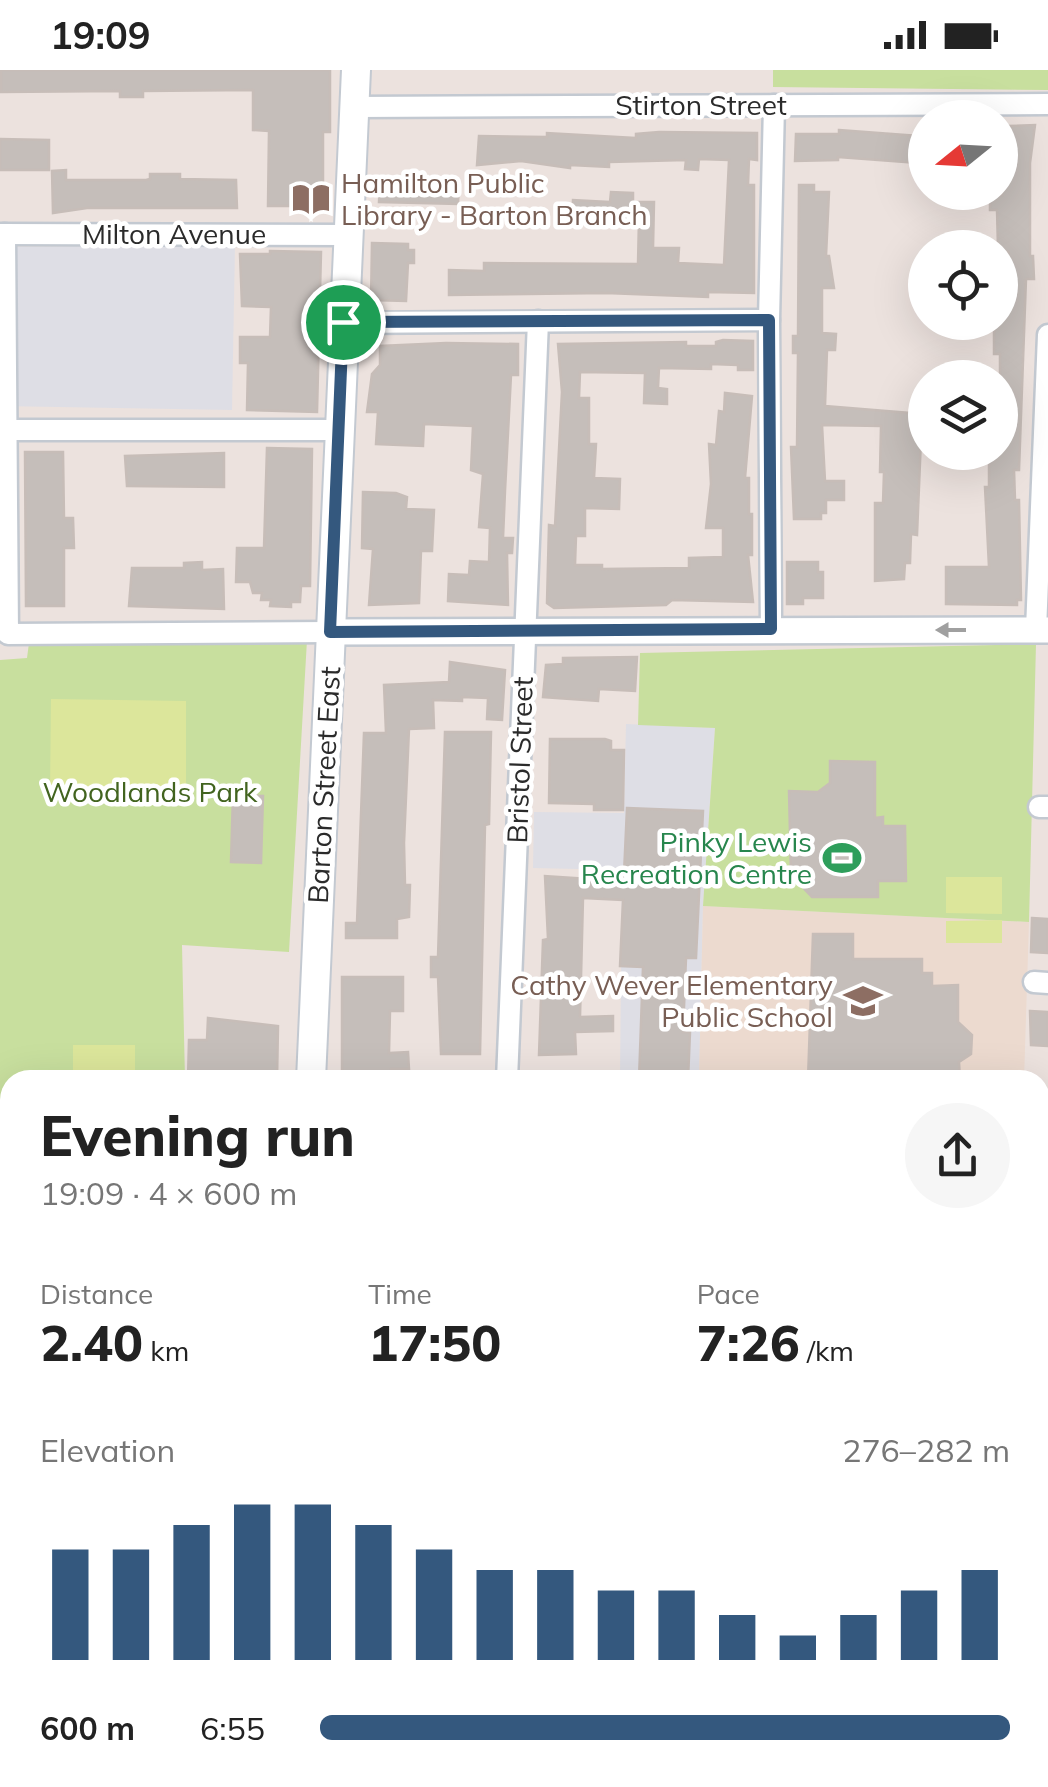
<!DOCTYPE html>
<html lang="en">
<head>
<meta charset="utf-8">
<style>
  body { margin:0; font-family:Mulish,sans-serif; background:#f6f6f6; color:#222; height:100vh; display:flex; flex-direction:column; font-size:38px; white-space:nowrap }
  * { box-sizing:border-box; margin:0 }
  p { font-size:32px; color:#767676 }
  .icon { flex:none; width:55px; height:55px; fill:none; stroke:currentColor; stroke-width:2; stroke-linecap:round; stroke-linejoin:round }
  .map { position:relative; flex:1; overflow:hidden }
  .sheet { position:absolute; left:0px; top:1000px; width:1050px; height:718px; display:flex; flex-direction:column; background:#fff; border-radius:30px 30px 0 0; box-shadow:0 10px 40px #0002 }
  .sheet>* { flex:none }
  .needle { width:65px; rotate:252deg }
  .buttons { position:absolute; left:908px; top:30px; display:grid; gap:20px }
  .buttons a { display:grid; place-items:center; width:110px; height:110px; border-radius:50%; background:#fff; box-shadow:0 10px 40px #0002; font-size:50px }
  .pin { position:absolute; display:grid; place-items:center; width:85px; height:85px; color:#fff; margin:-42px; border:5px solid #fff; border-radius:50%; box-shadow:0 2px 10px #0007 }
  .round { display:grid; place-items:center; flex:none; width:105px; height:105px; border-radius:52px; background:#f6f6f6 }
  .summary { display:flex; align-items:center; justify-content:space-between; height:170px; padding:0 40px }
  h1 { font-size:55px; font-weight:800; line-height:75px }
  .stats { display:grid; grid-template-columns:repeat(3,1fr); gap:15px; height:170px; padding:10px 40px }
  .stats div { display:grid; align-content:center }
  .stats b { font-size:50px; font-weight:800 }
  .stats small { font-size:28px; font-weight:400 }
  .stats p { font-size:28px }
  .chart { height:280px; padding:20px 40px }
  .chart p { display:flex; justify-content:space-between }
  .chart svg { width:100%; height:180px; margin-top:10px; stroke:#34587e; stroke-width:6 }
  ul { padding:0 40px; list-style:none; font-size:32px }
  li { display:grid; grid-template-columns:160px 120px 1fr; align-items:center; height:75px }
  li i { height:25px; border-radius:12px; background:#34587e }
  .status { display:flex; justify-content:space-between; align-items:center; height:70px; padding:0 50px; background:#fff; direction:ltr }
  .status svg { height:28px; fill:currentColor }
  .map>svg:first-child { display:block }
</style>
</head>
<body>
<div class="status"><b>19:09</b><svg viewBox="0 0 49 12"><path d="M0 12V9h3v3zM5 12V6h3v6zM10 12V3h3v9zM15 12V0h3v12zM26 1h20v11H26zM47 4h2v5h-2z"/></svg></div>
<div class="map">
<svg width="1048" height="1717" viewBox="0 0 1048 1717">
  <rect width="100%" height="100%" fill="#ece2de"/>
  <g fill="#dedee5">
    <path d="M235 175 232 340 0 336V177Z"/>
    <path d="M626 654 715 658 703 836 699 1010H620L622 800 533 798 534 742 624 743Z"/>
    <rect x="1040" y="1227" width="8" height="113"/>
  </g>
  <g fill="#ecdacf">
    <path d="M703 836 1029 852 1024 1010H699Z"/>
    <path d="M1040 1613H1048V1717H806V1708H1040Z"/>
  </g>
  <g fill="#c8df9e">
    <path d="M773 0H1048V20L773 17Z"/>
    <path d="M307 570 289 882 182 875 185 1010H10V1069H0V590L27 588 29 573Z"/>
    <path d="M1036 574 1029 852 703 836 715 658 638 655 640 583Z"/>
  </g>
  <g fill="#dce69b">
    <path d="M51 629 186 631V726L50 724Z"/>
    <path d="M946 807H1002V844L946 843Z"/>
    <path d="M1002 850V873H946V851Z"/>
    <rect x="73" y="975" width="62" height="35"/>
  </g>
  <g fill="#c5beba" stroke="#c7bdb8" stroke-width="2.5">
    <path d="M1 0H330V62H323V136H268L269 61 253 60V20L143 21V27H120V21L1 22Z"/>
    <path d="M1035 55 1030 93V186H1033L1034 209H1026L1019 400H1014L1015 430H1019L1021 530H1017V535L946 534V497H989L985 417H989V385L1000 382V284H994V252H1000L1001 211H1008V182H1000L998 178 997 140H990V125H1002L1003 95H1008V56Z"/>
    <path d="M839 60 918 66 917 93 838 87V90L795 91 796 64H839Z"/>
    <path d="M659 62 757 63V90L749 89 748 115H754V223L708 222V227L606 223 449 225V200L484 201V193L638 194 639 148 593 145V149L572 148 573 130 610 132 611 122 633 123V132H654L653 178H679L678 193 724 195 729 90 699 89 698 100 685 99 686 90 609 92V97L570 95V98L521 91 477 95 479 66 547 67V63L636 68V64Z"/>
    <path d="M0 69 49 70V100H0Z"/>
    <path d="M66 100V110H146L150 109V104H180V109L236 110 237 138H87L53 143 52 101Z"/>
    <path d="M380 108 459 111 458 134 379 132Z"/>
    <path d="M799 115H814V122H829L826 186H829L834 218H822V263L836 264 835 280H827L825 336 922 344 917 465 911 464 910 493H905L904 509 875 511V433H883L884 402H880L881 356 822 355 825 411H844V430H826V443H821V449H794L791 377H797L798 283H793V266H798Z"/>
    <path d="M372 173 408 174V180H414V193H408L406 231 371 230Z"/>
    <path d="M270 181 321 182 317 342 247 340 248 293H240V267H270L271 237 242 236 240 184H270Z"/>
    <path d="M723 270 753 271V300H738V295L711 294V299L659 298 658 318 667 319V334L644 333 645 303 580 302 579 328H589V374H596L594 408 620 409 619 439 585 438V466H576L575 495H602V499L689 498V488L723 487V458H706L711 414 709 374 716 375 719 341 724 342 725 323 752 326 745 408H749V444H752V485H748L753 532 672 530 666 535 554 538 547 533 549 455 555 456 562 322 558 274 686 272V276H716V272Z"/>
    <path d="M446 273 518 274V305H511L505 421 503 468H513L512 483H507L508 535 448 531 449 504 469 505 470 491 489 492 490 458 479 457 483 404 471 400 473 356 424 354 423 376 376 374 378 342H367L372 304 380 295V276Z"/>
    <path d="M267 378 312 379 310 516H301L300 532H291V537L270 536 271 530H261L262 523H253L250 512H236L237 478H264Z"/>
    <path d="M25 382H63L64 448H73L74 478H64V536H26Z"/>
    <path d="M224 383V417L127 416 125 386Z"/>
    <path d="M363 422 396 423 407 427 406 439 434 440 432 481H421L419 533 369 535 373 479 362 478Z"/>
    <path d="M202 492V500L223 499 224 539 129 536 132 498H184V493Z"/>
    <path d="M787 492H818V502H823V528H803V534H787Z"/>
    <path d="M637 587 635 621 599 619 598 631 543 627 546 595 563 594V588Z"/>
    <path d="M450 592 505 600 502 650 487 649 488 628 462 627V631L433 630 434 658 409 659 404 773 405 815H410L409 847 397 849V868H346V853H357L364 663H386L384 615 449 612Z"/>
    <path d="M445 662H491L489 754 485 755 480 984H441L438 907H431V887H438Z"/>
    <path d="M550 669H605L611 671V680H624L623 740H594V734L549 733Z"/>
    <path d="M830 691 875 692V748L883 747V756H905L906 811H878V827H812L791 805 789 721 818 722 830 713Z"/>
    <path d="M233 725 263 726 261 793 231 792Z"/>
    <path d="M627 738 703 741 696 888H686L683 962H690L688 1010H639L643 897 620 896 623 830 583 828 580 947 613 946V961L575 962 576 984 539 985 543 870 548 869 545 806 605 810V804H624Z"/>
    <path d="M1032 848 1048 849V883L1031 882Z"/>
    <path d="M813 864H853V889H922V903H932V916L958 915V952L972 965 971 984 959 992 960 1010H808Z"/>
    <path d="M342 907H403V941H390L389 983 408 982 409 999H391V1010H342Z"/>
    <path d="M1030 941 1048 942V976L1031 975Z"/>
    <path d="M208 948 278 956 277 1010H188L189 970H207Z"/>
  </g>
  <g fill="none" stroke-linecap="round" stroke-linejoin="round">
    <g stroke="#c3c9d1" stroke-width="25">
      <g id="minor">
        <path d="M354 37 1048 34"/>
        <path d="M0 164 347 165"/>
        <path d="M5 164 8 564 330 562"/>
        <path d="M343 253 769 250"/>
        <path d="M6 360H337"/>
        <path d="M771 559 769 250 774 35"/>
        <path d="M1036 560 1048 265"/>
        <path d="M1039 737H1048"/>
        <path d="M1034 912 1048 913"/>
        <path d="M507 1010 538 251"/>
        <path d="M0 1279H10"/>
        <path d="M1040 1352H1048"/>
        <path d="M0 1463H10"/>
        <path d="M1040 1521H1048"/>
        <path d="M0 1655H10"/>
      </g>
    </g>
    <g stroke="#c3c9d1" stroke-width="30">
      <path id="tertiary" d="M330 562 1048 560"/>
    </g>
    <g stroke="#c3c9d1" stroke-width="32">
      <g id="secondary">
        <path d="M311 1010 356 0"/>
        <path d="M1040 1086H1048"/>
        <path d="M0 1093H10"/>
        <path d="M287 1717V1708"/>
      </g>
    </g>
    <use href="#minor" stroke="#fff" stroke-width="20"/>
    <use href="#tertiary" stroke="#fff" stroke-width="25"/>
    <use href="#secondary" stroke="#fff" stroke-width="28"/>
  </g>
  <defs><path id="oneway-solid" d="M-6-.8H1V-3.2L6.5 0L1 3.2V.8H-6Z" transform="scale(2.5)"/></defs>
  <use fill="#a0a0a0" href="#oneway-solid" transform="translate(951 560) rotate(-180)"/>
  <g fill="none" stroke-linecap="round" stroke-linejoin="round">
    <g stroke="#fff" stroke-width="20">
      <path id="route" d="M769 250 771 559 330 562 343 252Z"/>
    </g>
    <use href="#route" stroke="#34587e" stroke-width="12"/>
  </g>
  <defs>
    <g id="library-bare" transform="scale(3)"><path d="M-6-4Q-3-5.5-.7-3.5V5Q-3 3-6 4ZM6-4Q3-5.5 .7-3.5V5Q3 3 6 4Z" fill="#8d6e63" stroke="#fff" stroke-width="2.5" paint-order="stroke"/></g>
    <g id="stadium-bare" transform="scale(3)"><path d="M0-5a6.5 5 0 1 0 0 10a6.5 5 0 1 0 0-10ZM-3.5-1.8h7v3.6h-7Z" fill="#2e9e5b" stroke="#fff" stroke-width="2.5" paint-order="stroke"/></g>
    <g id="school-bare" transform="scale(3)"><path d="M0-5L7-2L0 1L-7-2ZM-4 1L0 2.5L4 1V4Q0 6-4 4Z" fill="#8d6e63" stroke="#fff" stroke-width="2.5" paint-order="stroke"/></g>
  </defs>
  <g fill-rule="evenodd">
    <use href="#library-bare" x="311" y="129"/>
    <use href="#stadium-bare" x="842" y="788"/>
    <use href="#school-bare" x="863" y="931"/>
  </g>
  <g text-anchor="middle" stroke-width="9" stroke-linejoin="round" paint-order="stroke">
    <g font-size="28" fill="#2b2b2b" stroke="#fff">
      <text x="701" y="45">Stirton Street</text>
      <text x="174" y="174">Milton Avenue</text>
      <text transform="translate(520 690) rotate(-88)" y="10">Bristol Street</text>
      <text transform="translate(324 715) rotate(-87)" y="10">Barton Street East</text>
    </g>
    <g font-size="28" fill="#785e54" stroke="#fff" text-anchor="start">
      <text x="341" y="123">Hamilton Public<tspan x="341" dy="32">Library - Barton Branch</tspan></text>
      <text x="833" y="925" text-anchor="end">Cathy Wever Elementary<tspan x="833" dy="32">Public School</tspan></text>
    </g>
    <g font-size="28" fill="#42641f" stroke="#fff">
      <text x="150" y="732">Woodlands Park</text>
    </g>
    <g font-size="28" fill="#27864d" stroke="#fff" text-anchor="end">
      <text x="812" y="782">Pinky Lewis<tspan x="812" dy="32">Recreation Centre</tspan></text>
    </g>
  </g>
</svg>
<div class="buttons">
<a><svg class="needle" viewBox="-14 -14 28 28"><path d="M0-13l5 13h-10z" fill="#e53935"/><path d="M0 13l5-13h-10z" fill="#767676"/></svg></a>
<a><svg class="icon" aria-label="locate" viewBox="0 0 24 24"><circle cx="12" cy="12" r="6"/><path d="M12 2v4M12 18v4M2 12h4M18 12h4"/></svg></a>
<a><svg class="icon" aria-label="layers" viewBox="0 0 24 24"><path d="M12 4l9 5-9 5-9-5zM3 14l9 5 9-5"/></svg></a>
</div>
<div class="pin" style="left:343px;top:252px;background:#1e9e55"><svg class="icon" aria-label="arrive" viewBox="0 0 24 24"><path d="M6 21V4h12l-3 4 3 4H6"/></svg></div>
<section class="sheet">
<div class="summary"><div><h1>Evening run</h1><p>19:09 · 4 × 600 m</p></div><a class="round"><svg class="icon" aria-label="share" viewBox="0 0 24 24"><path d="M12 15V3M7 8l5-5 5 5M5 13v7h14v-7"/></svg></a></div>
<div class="stats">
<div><p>Distance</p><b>2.40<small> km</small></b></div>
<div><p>Time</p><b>17:50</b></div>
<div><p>Pace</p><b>7:26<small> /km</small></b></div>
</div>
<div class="chart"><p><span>Elevation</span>276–282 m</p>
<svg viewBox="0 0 160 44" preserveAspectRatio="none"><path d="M5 44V17M15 44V17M25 44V11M35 44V6M45 44V6M55 44V11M65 44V17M75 44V22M85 44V22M95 44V27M105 44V27M115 44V33M125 44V38M135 44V33M145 44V27M155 44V22"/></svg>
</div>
<ul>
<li><b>600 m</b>6:55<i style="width:100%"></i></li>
</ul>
</section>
</div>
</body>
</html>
